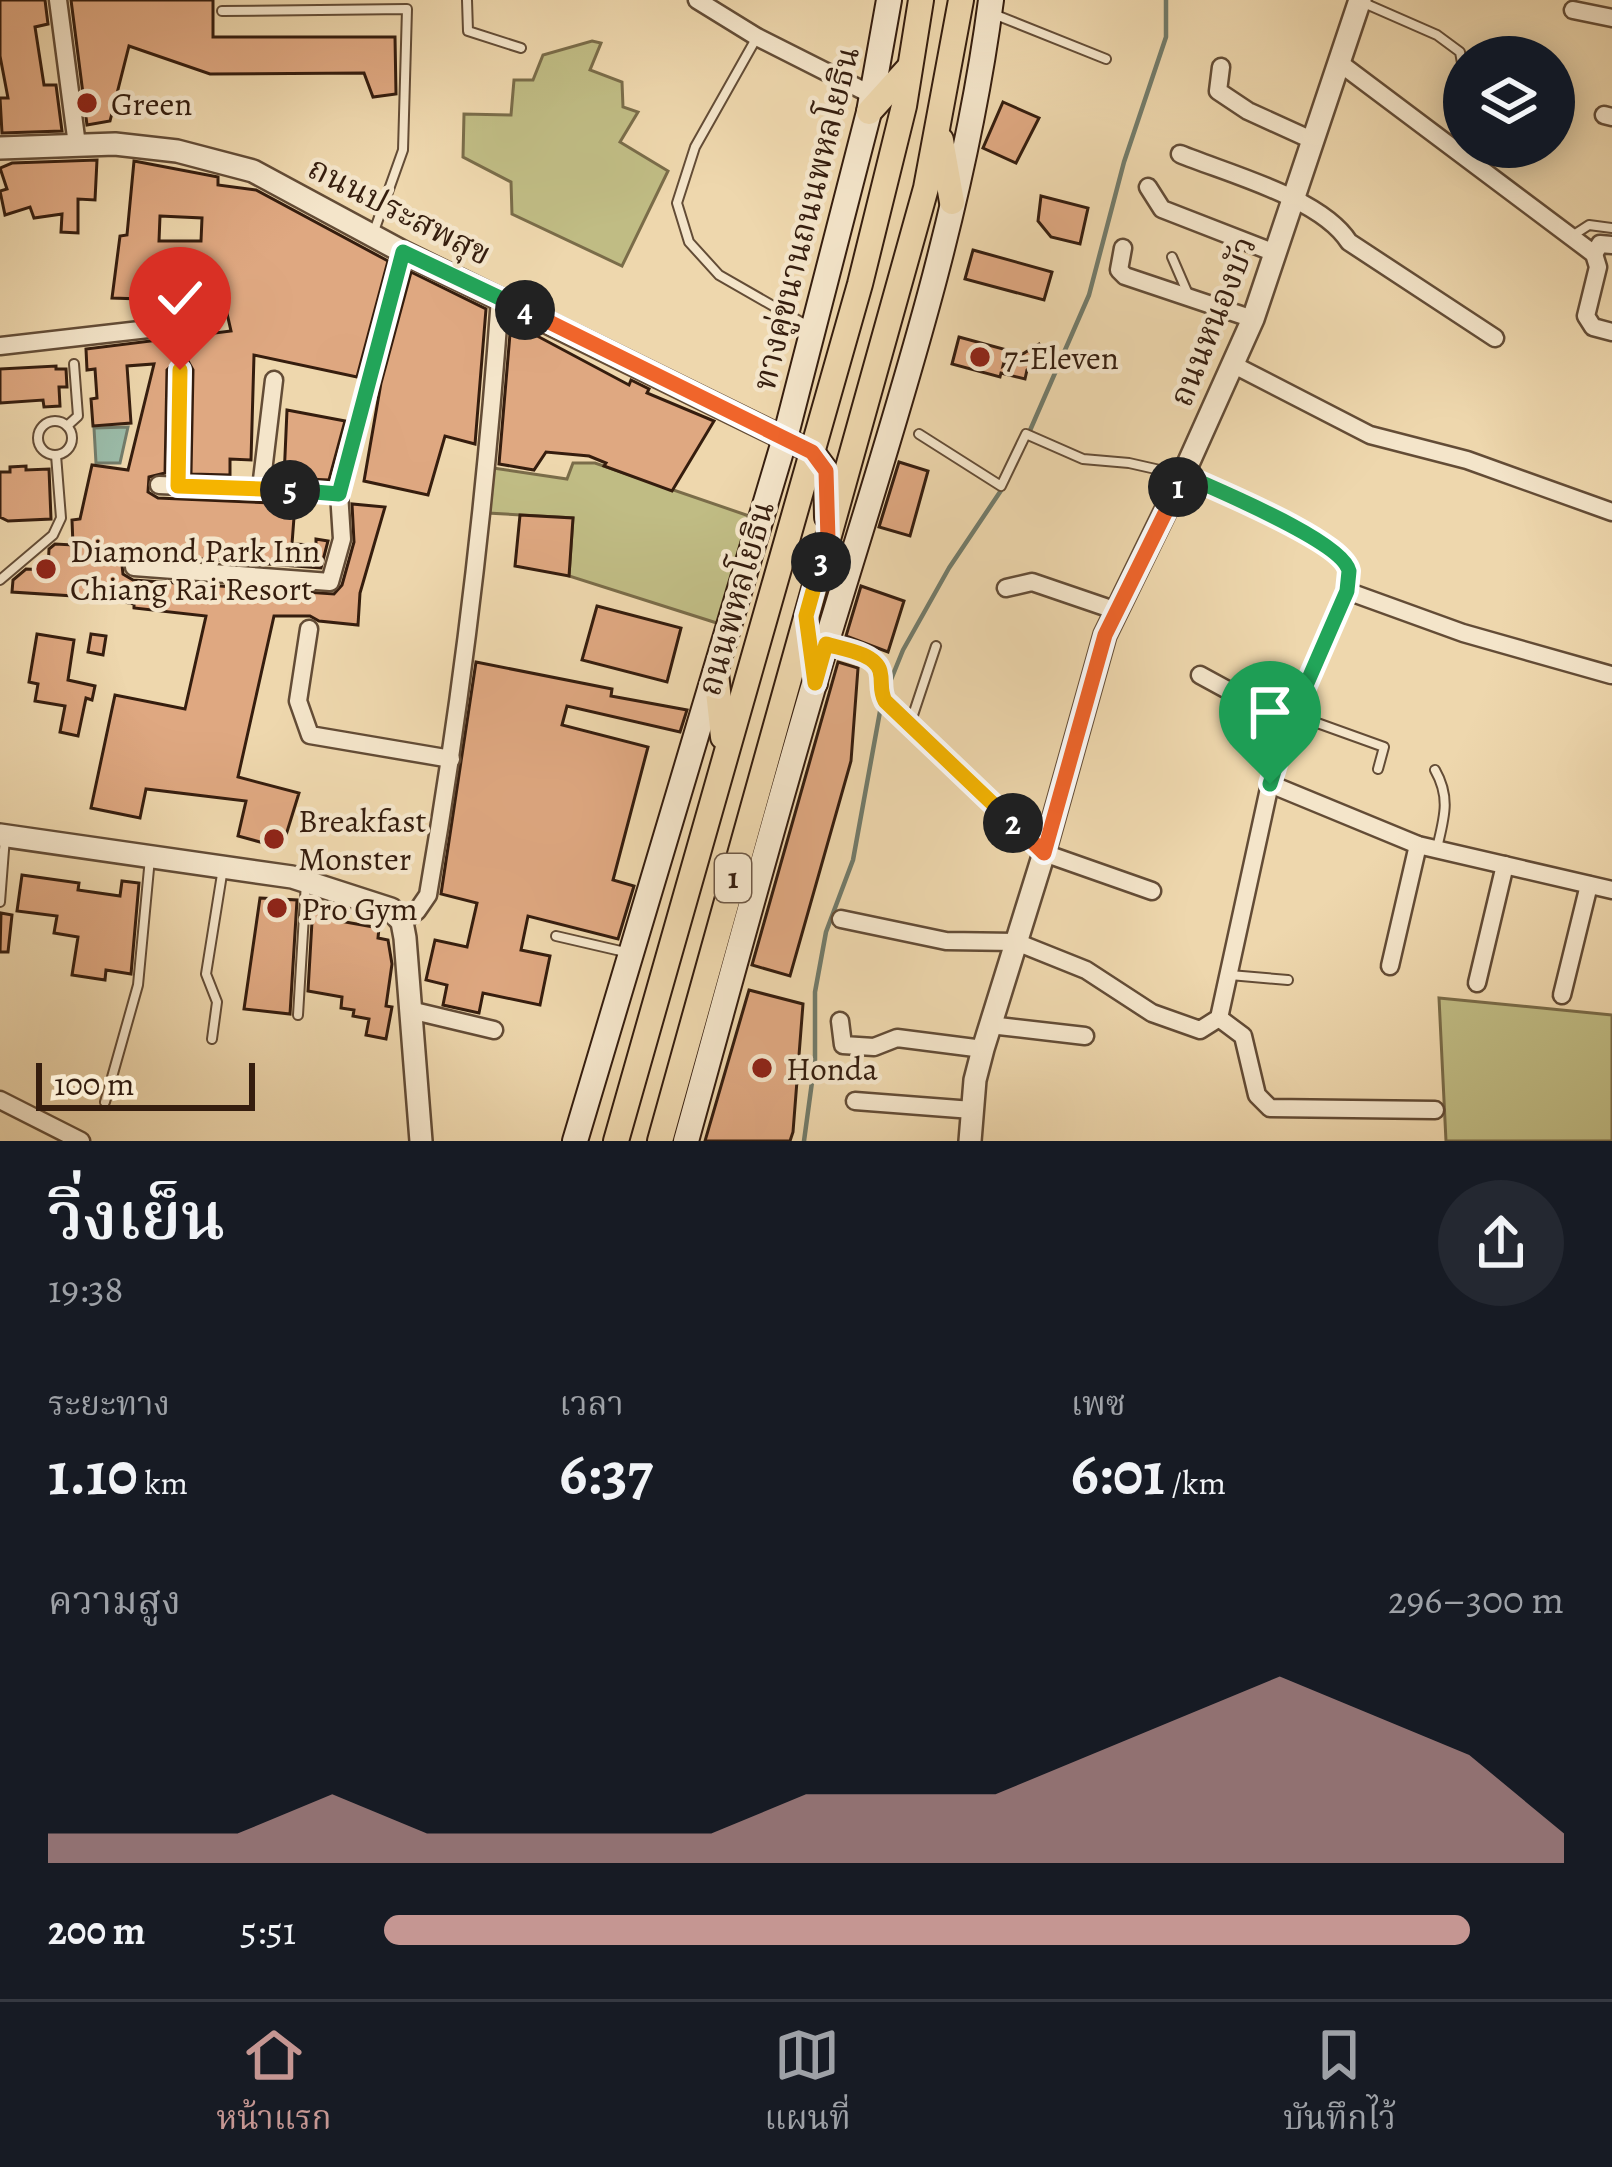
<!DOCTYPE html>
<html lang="th">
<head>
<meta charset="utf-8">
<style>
  body { margin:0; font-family:Alegreya,"Noto Serif Thai",serif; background:#242831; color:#f1f3f6; height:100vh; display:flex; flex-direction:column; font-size:45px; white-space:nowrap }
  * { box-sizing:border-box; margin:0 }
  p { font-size:39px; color:#9ea1a6 }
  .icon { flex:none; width:66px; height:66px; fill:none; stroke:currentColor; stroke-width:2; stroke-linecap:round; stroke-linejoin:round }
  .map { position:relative; height:1141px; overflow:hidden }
  .drawer { display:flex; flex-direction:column; background:#171b24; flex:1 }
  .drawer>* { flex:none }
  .tools { position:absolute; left:1443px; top:36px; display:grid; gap:24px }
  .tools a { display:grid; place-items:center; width:132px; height:132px; border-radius:50%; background:#171b24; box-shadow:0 6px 30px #0003; font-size:60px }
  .scale { position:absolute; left:36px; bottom:30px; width:219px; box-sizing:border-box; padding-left:12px; border:6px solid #351d0e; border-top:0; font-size:33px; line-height:42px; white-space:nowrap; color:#351d0e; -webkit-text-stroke:9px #f4e5ca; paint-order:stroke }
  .pin { position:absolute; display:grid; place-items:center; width:102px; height:102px; color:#fff; margin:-123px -51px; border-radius:50% 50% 50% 0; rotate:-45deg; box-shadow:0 0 12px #0007 }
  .pin .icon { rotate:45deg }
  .km { position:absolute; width:60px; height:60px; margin:-30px; border-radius:50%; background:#222; color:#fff; font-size:33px; line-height:60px; text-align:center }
  .round { display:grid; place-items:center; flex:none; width:126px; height:126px; border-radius:63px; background:#242831 }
  .head { display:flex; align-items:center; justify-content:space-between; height:204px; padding:0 48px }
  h1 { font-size:66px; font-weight:600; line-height:90px }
  .stats { display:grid; grid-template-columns:repeat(3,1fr); gap:18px; height:204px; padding:12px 48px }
  .stats div { display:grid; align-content:center }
  .stats b { font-size:60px; font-weight:600 }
  .stats small { font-size:33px; font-weight:400 }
  .stats p { font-size:33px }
  .chart { height:336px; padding:24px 48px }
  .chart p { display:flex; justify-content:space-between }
  .chart svg { width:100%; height:216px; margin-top:12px; fill:#c59692; opacity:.7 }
  ul { padding:0 48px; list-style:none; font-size:39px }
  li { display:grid; grid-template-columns:192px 144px 1fr; align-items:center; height:90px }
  li i { height:30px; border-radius:15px; background:#c59692 }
  .dock { display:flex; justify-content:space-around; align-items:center; height:168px; border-top:3px solid #363941; background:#171b24; font-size:33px; color:#9ea1a6 }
  .dock a { display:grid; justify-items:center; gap:6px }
  .dock .active { color:#c59692 }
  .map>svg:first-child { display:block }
</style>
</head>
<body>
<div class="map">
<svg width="1612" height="1141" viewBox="0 0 1612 1141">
  <rect width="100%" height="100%" fill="#eed7ad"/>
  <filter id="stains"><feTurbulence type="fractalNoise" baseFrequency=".00167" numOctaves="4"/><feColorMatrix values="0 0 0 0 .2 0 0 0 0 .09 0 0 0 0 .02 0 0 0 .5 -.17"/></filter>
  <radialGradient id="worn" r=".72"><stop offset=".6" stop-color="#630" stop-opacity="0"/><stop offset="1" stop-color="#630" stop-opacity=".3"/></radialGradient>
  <g fill="#c0bc84" stroke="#7a6c49" stroke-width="3">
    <path d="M592 41 601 43 590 70 622 82 623 107 638 112 620 142 668 171 622 266 512 214 511 182 463 157 464 114 511 115 514 80H533L543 55Z"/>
    <path d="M573 463H595L755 518 720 624 569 576 573 518 488 513 493 468 567 479Z"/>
    <path d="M1439 998 1612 1015V1141H1446Z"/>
  </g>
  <path fill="#9abaa7" stroke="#727b6a" stroke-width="3" d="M128 427 120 463H96L94 428Z"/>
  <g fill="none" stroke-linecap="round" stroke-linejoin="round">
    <g stroke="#727b6a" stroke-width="4.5">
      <path d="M1028 435 1089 295 1124 162 1166 37V0"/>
      <path d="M888 687 903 650 949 568 1002 489"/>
      <path d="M804 1141 815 1060V992L826 932 853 860 881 706"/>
    </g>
  </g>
  <g fill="#dfa881" stroke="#351d0e" stroke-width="3" fill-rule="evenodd">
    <path d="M0 0H45L48 24 35 27 44 85H56L62 131 2 133 0 98H8L0 56Z"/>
    <path d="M71 0H213V37H395L396 94 373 97 364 73 210 74 129 46 110 121 87 125Z"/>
    <path d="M1003 102 1039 118 1016 163 983 148Z"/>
    <path d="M97 160 95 200 78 199V233L61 232 62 214 34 218 30 207 5 215 0 191 7 189 0 168 12 163Z"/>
    <path d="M134 161 218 177V185L256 190 388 261 357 377 254 355 251 460 230 459V475L191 474 193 370 188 361 179 358 167 370 165 473 149 477 148 492 158 498 295 504 292 544 316 545V539L328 541 321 568 135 554 128 556 122 565 123 574 133 580 334 594 342 585 354 542 352 504 385 507 360 593 358 625 319 621 310 616H274L238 777 299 793 282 848 238 836 246 801 146 789 140 818 91 808 115 695 185 709 206 616 134 608V604L105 598 12 592 13 580 26 569 48 570 49 549 55 544 73 545 72 520 80 519 92 465 128 470 154 364 127 366 131 423 93 426 91 399 97 398 95 369 87 370 86 349 231 331 223 296 201 295 199 314 139 317 141 299 112 298 120 236 127 235ZM160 216 202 218 201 241H159Z"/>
    <path d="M1041 196 1088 208 1080 244 1051 237 1038 221Z"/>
    <path d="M973 250 1052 272 1044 300 965 279Z"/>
    <path d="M411 272 486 309 475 444 445 436 428 495 364 481 381 383Z"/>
    <path d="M511 322 629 385 631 380 649 389 647 393 714 421 672 491 604 466 606 463 589 456 546 452 534 470 499 464Z"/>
    <path d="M959 337 1007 350 1003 366 1039 344 1047 358 1027 370 1025 379 1001 373 1000 377 952 364Z"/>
    <path d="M56 366V369H66L67 387H59L60 406 44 407 43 400 0 403V369Z"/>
    <path d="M287 410 345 421 329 480 284 478Z"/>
    <path d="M899 462 928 471 910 536 879 527Z"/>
    <path d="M26 466V470L49 469 51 519 8 521 0 517V472H10V467Z"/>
    <path d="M520 515 573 518 569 576 515 566Z"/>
    <path d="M861 586 904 601 888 652 846 636Z"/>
    <path d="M597 606 681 628 667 682 582 660Z"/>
    <path d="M37 634 74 640 68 680 95 686 92 700 86 698 78 736 60 732 65 706 35 701 38 684 29 682Z"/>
    <path d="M91 634 106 636 103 655 88 652Z"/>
    <path d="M476 662 612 689 611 696 687 710 680 732 567 706 562 725 648 747 613 880 634 886 618 939 528 916 521 950 550 956 540 1005 483 993 479 1013 443 1005 447 985 426 980 435 940 467 947 477 903 441 894Z"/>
    <path d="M838 662 858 668 851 761 790 976 752 965Z"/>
    <path d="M22 875 79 883 78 890 120 896 122 881 139 883 131 974 106 970 105 980 72 975 78 937 54 933 57 916 17 911Z"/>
    <path d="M260 898 297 900 290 1014 244 1009Z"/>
    <path d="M313 904 324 905 323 918 379 928 378 938 388 940 392 964 386 1006 392 1007 386 1039 366 1035 369 1019 353 1016 354 1010 341 1008 342 997 308 991Z"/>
    <path d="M1 913 12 915 8 952H0Z"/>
    <path d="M749 990 803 1004 793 1132 790 1141H705Z"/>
  </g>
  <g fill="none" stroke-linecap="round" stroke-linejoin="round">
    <g stroke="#634c36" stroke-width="12">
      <g id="service">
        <path d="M467 0 468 31 521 48"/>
        <path d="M1364 3 1437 35 1460 52 1464 74"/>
        <path d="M222 11 407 9 403 150 373 234"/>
        <path d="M996 15 1106 59"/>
        <path d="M757 37 695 147 677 203 689 242 719 275 808 326"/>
        <path d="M1572 236 1589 225 1612 228"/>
        <path d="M1172 257 1188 294"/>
        <circle cx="55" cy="438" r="17"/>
        <path d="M67 426 78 416 74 364"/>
        <path d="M919 434 1001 486 1026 434 1083 459 1129 463 1182 475"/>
        <path d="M0 580 53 535 61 518 56 455"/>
        <path d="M1295 715 1384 747 1378 769"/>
        <path d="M910 724 936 646"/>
        <path d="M1435 770C1451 798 1444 818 1437 848"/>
        <path d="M0 902 5 837"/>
        <path d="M556 936 625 952"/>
        <path d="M1230 975 1288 980"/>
        <path d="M298 1015 306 882"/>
        <path d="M212 1039 217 1002 206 974 223 868"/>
        <path d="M105 1102 138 985 150 858"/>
      </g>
    </g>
    <g stroke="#634c36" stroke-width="21">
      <g id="minor">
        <path d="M58 0 77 145"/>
        <path d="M697 0 757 37 872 95"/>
        <path d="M1573 10 1612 18"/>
        <path d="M1341 64 1594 254 1598 267 1586 316 1593 327 1612 332"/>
        <path d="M1221 67 1218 91 1248 111 1314 141"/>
        <path d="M1604 115 1612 117"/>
        <path d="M1180 154C1229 174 1321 198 1349 242L1495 338"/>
        <path d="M1148 187 1162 209 1275 253"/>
        <path d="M1123 248 1119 270 1125 276 1253 319"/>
        <path d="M1594 254 1600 244 1612 245"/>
        <path d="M0 346 192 324"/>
        <path d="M1234 365 1370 435 1467 460 1612 512"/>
        <path d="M159 485 339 493"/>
        <path d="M178 486 180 371"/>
        <path d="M261 488 274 380"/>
        <path d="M134 567 330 582 342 539 339 493 403 252"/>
        <path d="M1006 588 1032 582 1114 610"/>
        <path d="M1347 591 1463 633 1611 675"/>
        <path d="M309 629 298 701 310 735 451 759"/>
        <path d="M826 644C842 649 875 653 880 671 883 683 879 689 885 701L1044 853 1152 891"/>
        <path d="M1200 675 1290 724"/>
        <path d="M1270 784 1418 845 1612 890"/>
        <path d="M841 919 946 941 1016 942 1086 970 1152 1013 1200 1030 1219 1018 1270 784 1287 729 1347 591C1348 584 1350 578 1349 571 1343 541 1214 489 1183 475"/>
        <path d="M402 922 417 911 428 895C462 698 486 498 500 298"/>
        <path d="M1390 966 1418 845"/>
        <path d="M1477 983 1505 865"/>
        <path d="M1562 995 1589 885"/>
        <path d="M410 1010 494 1030"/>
        <path d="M1219 1018 1243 1036 1257 1095 1270 1108 1435 1110"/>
        <path d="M840 1021 843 1045 874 1047 897 1038 983 1049"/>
        <path d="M990 1025 1085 1036"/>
        <path d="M0 1100 81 1141"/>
        <path d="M855 1101 972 1110"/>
      </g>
    </g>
    <g stroke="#634c36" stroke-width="26">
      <g id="tertiary">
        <path d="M0 148 115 144 177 151 253 171 403 252 812 452"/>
        <path d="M0 835 292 877 391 909 402 922 405 938 421 1141"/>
        <path d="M970 1141 975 1080 983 1049 1044 853 1105 635 1183 475 1253 319 1360 0"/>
      </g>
    </g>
    <g stroke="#351d0e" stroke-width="28">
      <g id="secondary">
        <path d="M575 1141 785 438 869 112 889 0"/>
        <path d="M686 1141C733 972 778 802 829 634 892 426 963 216 991 0"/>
      </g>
    </g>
    <g stroke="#351d0e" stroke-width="28">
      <g id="primary">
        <path d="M869 112 908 69"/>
        <path d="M941 140 952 202"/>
        <path d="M812 452 826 471 827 517"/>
        <path d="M808 630 815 683"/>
        <path d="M716 673 723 737"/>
        <path d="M616 1141 860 284 904 106 921 0"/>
        <path d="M660 1141 926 188 961 0"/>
      </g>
    </g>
    <use href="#service" stroke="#f4e5ca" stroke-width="8"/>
    <use href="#minor" stroke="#f4e5ca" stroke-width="16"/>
    <use href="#tertiary" stroke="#f4e5ca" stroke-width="21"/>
    <use href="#secondary" stroke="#f4e5ca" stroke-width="24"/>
    <use href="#primary" stroke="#eed7ad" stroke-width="24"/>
  </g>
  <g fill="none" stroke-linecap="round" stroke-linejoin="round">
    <g stroke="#fff" stroke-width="24">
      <path id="split-1" d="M1178 487 1184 475C1214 489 1343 541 1349 571 1349 572 1347 590 1347 591L1287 729 1270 784"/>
    </g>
    <g stroke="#fff" stroke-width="24">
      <path id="split-2" d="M1013 823 1044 853 1105 635 1178 487"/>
    </g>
    <g stroke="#fff" stroke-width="24">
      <path id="split-3" d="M821 562 806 616 815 683 826 644C842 649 875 653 880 671 883 683 879 689 885 701L1013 823"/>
    </g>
    <g stroke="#fff" stroke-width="24">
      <path id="split-4" d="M525 310 812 452 826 471 828 539 821 562"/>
    </g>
    <g stroke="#fff" stroke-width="24">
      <path id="split-5" d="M290 490 339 494 403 252 525 310"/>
    </g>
    <g stroke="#fff" stroke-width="24">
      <path id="split-6" d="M180 370 178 486 290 490"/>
    </g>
    <use href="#split-1" stroke="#22a559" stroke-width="15"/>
    <use href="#split-2" stroke="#f0652b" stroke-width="15"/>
    <use href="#split-3" stroke="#f5b400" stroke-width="15"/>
    <use href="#split-4" stroke="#f0652b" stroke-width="15"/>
    <use href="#split-5" stroke="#22a559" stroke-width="15"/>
    <use href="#split-6" stroke="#f5b400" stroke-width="15"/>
  </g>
  <g fill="#8f2418" stroke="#f4e5ca" stroke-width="4.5">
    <circle cx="87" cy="103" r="12"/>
    <circle cx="980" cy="357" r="12"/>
    <circle cx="46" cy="569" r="12"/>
    <circle cx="274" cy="839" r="12"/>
    <circle cx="277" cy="908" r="12"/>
    <circle cx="762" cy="1068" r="12"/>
  </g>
  <g text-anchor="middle" stroke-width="9" stroke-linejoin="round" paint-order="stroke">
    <rect fill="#f4e5ca" stroke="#6e5946" stroke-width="3" x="715" y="854" width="36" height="48" rx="9"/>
    <g font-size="30" font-weight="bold" fill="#351d0e">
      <text x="733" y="888">1</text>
    </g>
    <g font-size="33" fill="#351d0e" stroke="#f4e5ca" text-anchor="start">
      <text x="111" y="115">Green</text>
      <text x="1004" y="369">7-Eleven</text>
      <text x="70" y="562">Diamond Park Inn<tspan x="70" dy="38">Chiang Rai Resort</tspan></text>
      <text x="298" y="832">Breakfast<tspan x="298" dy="38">Monster</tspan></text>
      <text x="301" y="920">Pro Gym</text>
      <text x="786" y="1080">Honda</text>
    </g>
    <g font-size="33" fill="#351d0e" stroke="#f4e5ca">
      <text transform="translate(400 210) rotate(27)" y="12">ถนนประสพสุข</text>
      <text transform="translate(805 218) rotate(-76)" y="12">ทางคู่ขนานถนนพหลโยธิน</text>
      <text transform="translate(1212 321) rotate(-68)" y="12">ถนนหนองบัว</text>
      <text transform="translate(735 598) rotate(-74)" y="12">ถนนพหลโยธิน</text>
    </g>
  </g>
  <rect width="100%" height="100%" filter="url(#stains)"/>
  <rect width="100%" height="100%" fill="url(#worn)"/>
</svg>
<div class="tools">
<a><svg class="icon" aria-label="layers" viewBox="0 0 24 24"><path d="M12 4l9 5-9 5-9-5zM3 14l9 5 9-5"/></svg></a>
</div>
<div class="scale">100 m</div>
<div class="pin" style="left:1270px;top:784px;background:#1e9e55"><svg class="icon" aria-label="arrive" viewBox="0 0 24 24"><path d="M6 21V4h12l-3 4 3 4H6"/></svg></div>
<div class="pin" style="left:180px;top:370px;background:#d93025"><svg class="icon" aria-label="check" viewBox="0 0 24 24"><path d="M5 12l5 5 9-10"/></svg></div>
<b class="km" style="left:1178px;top:487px">1</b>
<b class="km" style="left:1013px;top:823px">2</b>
<b class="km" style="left:821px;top:562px">3</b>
<b class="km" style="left:525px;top:310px">4</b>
<b class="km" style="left:290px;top:490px">5</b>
</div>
<section class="drawer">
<div class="head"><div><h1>วิ่งเย็น</h1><p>19:38</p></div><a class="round"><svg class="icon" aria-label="share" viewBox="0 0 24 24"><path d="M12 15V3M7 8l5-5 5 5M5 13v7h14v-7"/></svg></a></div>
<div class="stats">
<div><p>ระยะทาง</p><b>1.10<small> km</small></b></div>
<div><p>เวลา</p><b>6:37</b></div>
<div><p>เพซ</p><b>6:01<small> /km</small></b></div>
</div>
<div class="chart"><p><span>ความสูง</span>296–300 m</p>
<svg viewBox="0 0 160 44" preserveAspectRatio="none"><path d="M0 44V38L10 38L20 38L30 30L40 38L50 38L60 38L70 38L80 30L90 30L100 30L110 22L120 14L130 6L140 14L150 22L160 38V44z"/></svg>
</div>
<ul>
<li><b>200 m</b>5:51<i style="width:92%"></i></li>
</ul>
</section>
<nav class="dock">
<a class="active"><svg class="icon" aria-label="home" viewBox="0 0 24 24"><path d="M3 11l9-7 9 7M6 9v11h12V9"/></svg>หน้าแรก</a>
<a><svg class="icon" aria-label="map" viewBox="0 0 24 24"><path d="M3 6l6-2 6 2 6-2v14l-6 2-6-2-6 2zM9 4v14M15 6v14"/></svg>แผนที่</a>
<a><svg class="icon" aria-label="saved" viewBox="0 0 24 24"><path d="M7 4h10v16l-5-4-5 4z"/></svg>บันทึกไว้</a>
</nav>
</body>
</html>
